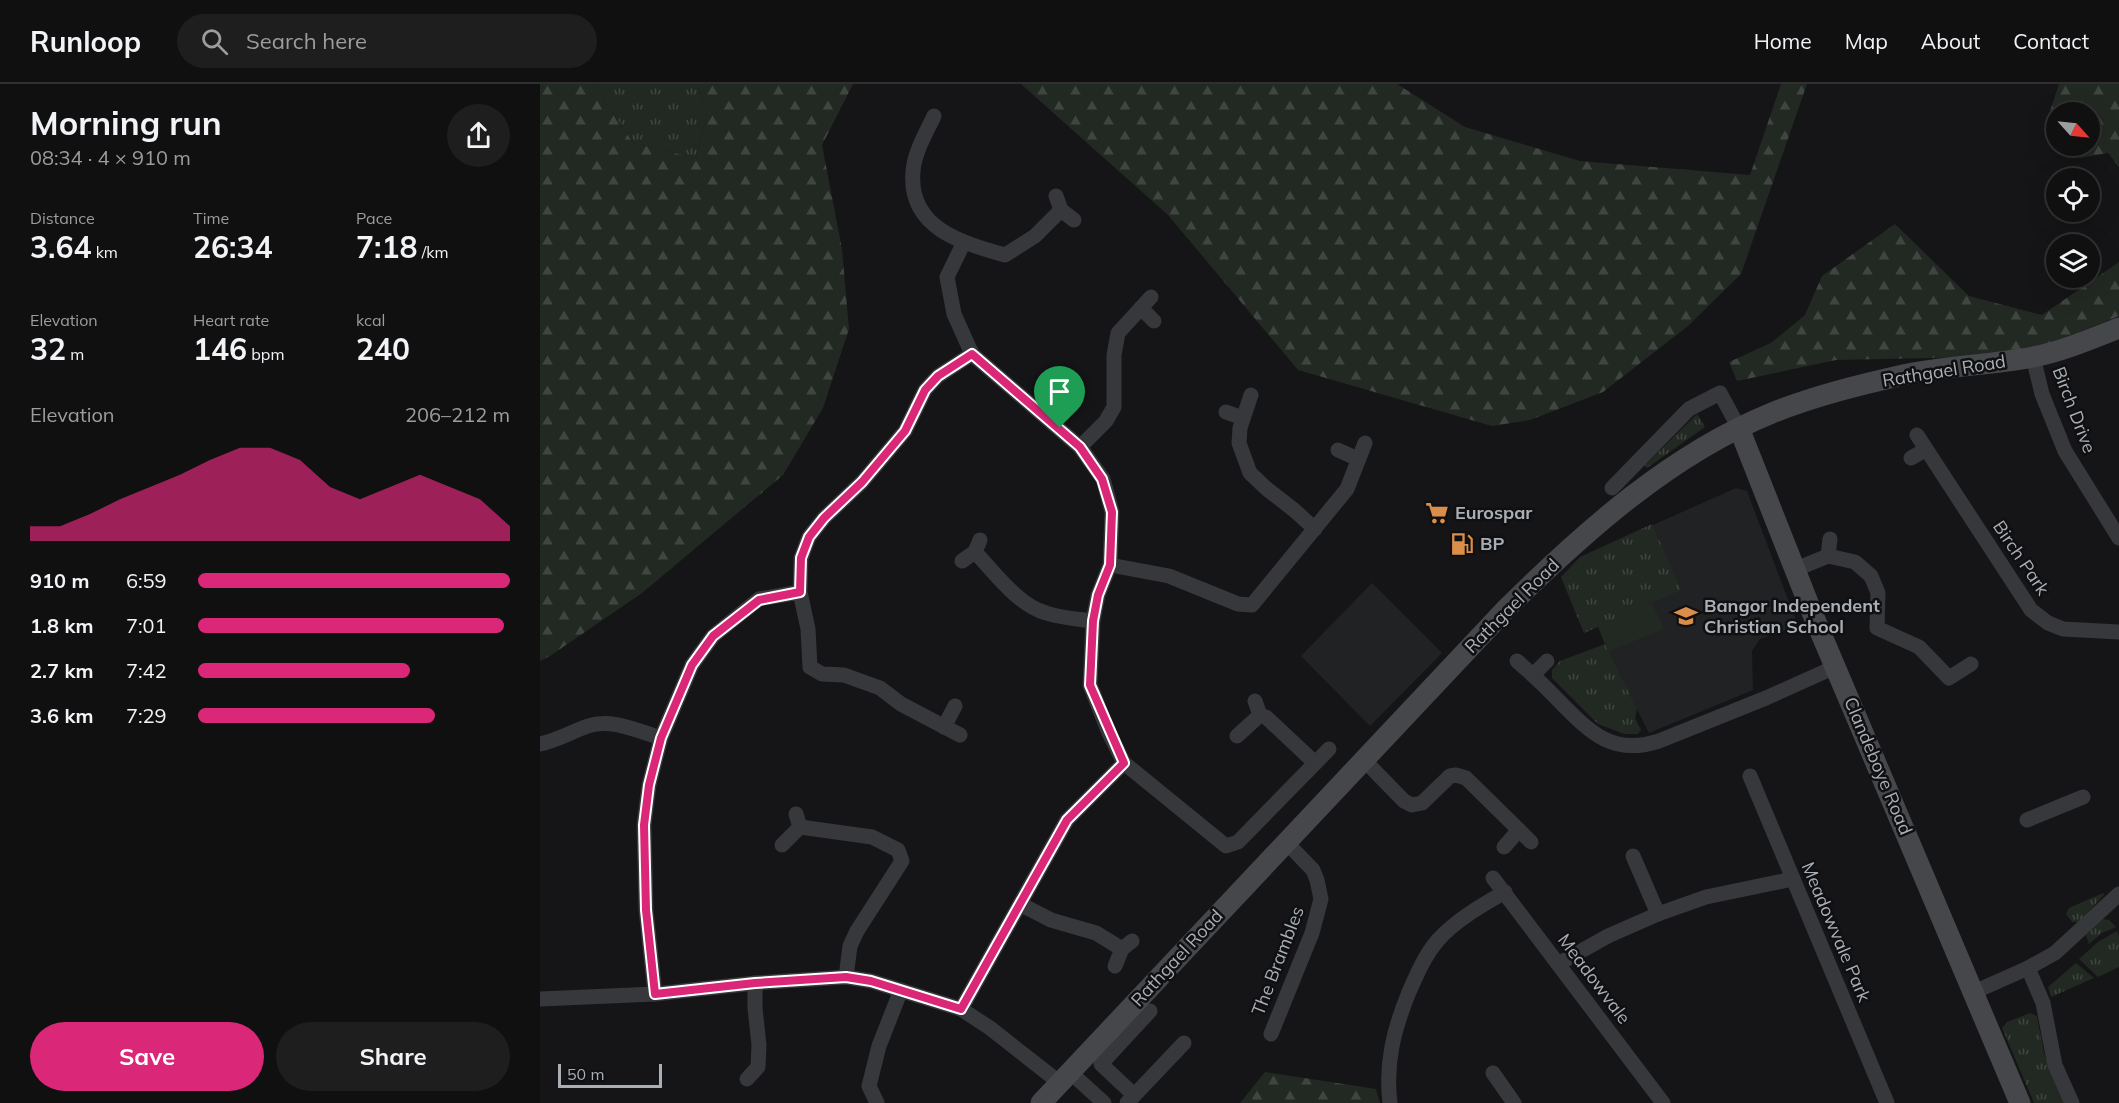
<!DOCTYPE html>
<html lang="en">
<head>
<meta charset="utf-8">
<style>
  body { margin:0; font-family:Mulish,sans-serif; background:#1e1e1f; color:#f1f3f6; height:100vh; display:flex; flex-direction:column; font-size:22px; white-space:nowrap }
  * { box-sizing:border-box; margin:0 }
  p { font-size:20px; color:#9c9d9f }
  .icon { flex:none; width:33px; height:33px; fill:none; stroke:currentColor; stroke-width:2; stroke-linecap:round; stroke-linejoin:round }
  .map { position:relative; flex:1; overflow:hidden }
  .details { display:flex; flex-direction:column; background:#101011; width:540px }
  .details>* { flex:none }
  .needle { width:39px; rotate:117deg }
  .tools { position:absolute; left:1506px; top:18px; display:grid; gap:12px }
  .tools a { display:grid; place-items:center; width:54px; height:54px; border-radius:50%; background:#101011; box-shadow:0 6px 24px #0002,0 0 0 2px #303031; font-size:30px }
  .scale { position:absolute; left:18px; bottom:15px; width:104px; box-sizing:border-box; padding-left:6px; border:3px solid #a9afb5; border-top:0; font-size:16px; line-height:21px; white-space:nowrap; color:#a9afb5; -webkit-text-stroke:4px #101012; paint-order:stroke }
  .pin { position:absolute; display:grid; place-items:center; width:51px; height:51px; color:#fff; margin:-62px -26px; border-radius:50% 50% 50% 0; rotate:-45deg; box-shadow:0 0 6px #0007 }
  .pin .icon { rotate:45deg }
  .round { display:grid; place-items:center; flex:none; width:63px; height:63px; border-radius:32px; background:#1e1e1f }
  .summary { display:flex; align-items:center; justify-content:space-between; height:102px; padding:0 30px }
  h1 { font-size:33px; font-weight:700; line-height:45px }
  .figures { display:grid; grid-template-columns:repeat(3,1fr); gap:9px; height:102px; padding:6px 30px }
  .figures div { display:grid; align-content:center }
  .figures b { font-size:30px; font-weight:700 }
  .figures small { font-size:16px; font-weight:400 }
  .figures p { font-size:16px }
  .chart { height:168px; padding:12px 30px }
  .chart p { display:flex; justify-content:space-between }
  .chart svg { width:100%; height:108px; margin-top:6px; fill:#db2777; opacity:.7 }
  .cta { display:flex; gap:12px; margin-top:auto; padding:12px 30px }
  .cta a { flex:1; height:69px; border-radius:36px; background:#db2777; color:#fff; font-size:24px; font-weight:700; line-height:69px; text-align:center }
  .cta a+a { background:#1e1e1f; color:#f1f3f6 }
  ul { padding:0 30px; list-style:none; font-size:20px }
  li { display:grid; grid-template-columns:96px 72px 1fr; align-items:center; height:45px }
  li i { height:15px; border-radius:8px; background:#db2777 }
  header { display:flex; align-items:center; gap:36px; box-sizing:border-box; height:84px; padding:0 30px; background:#101011; border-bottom:2px solid #303031 }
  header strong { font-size:28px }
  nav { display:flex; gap:33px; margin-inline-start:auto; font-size:21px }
  .search { width:420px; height:54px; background:#1e1e1f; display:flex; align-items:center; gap:15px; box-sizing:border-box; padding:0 21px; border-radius:33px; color:#9c9d9f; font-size:22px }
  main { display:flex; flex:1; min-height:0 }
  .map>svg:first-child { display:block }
</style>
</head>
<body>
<header>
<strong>Runloop</strong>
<div class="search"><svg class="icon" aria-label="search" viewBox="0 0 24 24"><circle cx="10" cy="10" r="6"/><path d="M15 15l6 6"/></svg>Search here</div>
<nav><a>Home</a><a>Map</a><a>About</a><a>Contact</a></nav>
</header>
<main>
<section class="details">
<div class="summary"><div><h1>Morning run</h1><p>08:34 · 4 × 910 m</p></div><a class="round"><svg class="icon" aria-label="share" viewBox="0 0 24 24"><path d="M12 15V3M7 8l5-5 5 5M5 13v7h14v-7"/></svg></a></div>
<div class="figures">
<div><p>Distance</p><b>3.64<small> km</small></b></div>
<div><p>Time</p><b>26:34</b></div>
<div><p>Pace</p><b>7:18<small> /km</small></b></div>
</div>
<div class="figures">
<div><p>Elevation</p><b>32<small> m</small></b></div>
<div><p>Heart rate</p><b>146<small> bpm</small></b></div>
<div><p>kcal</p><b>240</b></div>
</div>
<div class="chart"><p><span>Elevation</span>206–212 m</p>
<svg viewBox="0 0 160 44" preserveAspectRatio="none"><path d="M0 44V38L10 38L20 33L30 27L40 22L50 17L60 11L70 6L80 6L90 11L100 22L110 27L120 22L130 17L140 22L150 27L160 38V44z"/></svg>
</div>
<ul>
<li><b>910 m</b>6:59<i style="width:100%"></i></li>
<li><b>1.8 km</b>7:01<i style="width:98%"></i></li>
<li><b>2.7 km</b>7:42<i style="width:68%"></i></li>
<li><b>3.6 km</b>7:29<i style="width:76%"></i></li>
</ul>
<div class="cta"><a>Save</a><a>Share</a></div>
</section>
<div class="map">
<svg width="1579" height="1019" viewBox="0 0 1579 1019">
  <defs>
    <pattern id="grass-tufts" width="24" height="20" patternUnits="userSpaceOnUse" patternTransform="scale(1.5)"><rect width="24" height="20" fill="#222822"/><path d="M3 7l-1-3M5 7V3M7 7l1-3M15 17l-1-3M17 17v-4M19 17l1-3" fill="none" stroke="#3f4540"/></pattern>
    <pattern id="forest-firs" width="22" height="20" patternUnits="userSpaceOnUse" patternTransform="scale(1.5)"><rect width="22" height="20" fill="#222822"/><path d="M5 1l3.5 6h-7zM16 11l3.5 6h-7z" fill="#3f4540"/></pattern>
  </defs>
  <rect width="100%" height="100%" fill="#151517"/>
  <g fill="#212223">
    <path d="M1196 404 1207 407 1260 547 1249 545 1220 555 1212 567 1213 606 1109 649 1068 568 1058 543 1044 549 1021 493 1041 473Z"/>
    <path d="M832 499 902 569 830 642 761 572Z"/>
  </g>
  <g fill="url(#grass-tufts)">
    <path d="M54 0H157L167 30 156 74 93 59Z"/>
    <path d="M1157 330 1165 343 1107 384 1105 381Z"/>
    <path d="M1112 440 1141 506 1044 549 1021 493 1040 473Z"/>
    <path d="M1065 560 1097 625 1095 634 1101 646 1098 650H1084L1058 640 1012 594V586L1020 577Z"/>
    <path d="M1563 809 1564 811 1539 838H1532L1526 830 1529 824Z"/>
    <path d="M1562 835 1569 836 1576 843 1562 849 1549 860 1546 851Z"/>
    <path d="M1577 847 1579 852V883L1558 893 1539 875 1558 858Z"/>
    <path d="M1536 879 1554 894 1511 913 1508 903Z"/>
    <path d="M1490 929 1497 932 1504 969 1525 1019H1494L1462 944 1467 938Z"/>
  </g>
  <g fill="url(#forest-firs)">
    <path d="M0 0H54L93 59 156 74 167 30 157 0H313L282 61 302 165 309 245 283 324 243 391 102 509 10 572 0 577Z"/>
    <path d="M481 0H857L925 43 1040 77 1210 91 1241 0H1267L1201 190 1148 242 1063 308 990 336 952 342 758 286 628 131Z"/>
    <path d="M1519 0H1579V83L1568 69 1540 74 1532 62H1550V28H1516V49L1505 42Z"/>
    <path d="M1355 140 1429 212 1502 231 1579 178V232L1480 272 1296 276 1197 297 1189 278 1231 259 1265 231 1282 192Z"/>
    <path d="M725 988 836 1005 840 1019H700Z"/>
  </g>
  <path fill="#222822" d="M1112 519 1124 545 1068 568 1058 542Z"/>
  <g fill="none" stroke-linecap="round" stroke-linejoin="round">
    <g stroke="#37383b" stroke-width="15">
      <path d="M394 32C386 49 374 69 373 88 368 144 422 159 465 171L495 152 521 126"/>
      <path d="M516 112 521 126 534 136"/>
      <path d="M424 158 407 193 414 230 432 270 540 363 563 395 572 428 570 481 558 511 553 537 550 601 569 649 584 679 686 762 698 758 789 665"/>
      <path d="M601 224 614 237"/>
      <path d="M1493 273 1502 310 1525 367 1579 454"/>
      <path d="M711 311 700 344 699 359 710 389 727 405 754 426 775 445"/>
      <path d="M686 328 703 334"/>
      <path d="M1377 351 1491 526 1508 539 1523 545 1579 548"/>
      <path d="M540 363 566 337 574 323V271L578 249 611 213"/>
      <path d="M798 366 818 375"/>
      <path d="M1371 374 1385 366"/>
      <path d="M1072 404 1149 325 1180 309 1199 344"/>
      <path d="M435 468C455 489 478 521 506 529 521 534 538 535 553 537"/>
      <path d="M1288 472 1290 455"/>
      <path d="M422 477 435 468 440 456"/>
      <path d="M570 481 629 492 698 520 712 521 807 405 825 359"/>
      <path d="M1256 485 1288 472 1315 478 1331 492 1338 509 1337 544 1379 563 1409 594 1431 580"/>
      <path d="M977 577C992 590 1007 604 1021 619 1051 649 1073 672 1119 657L1226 614 1295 583"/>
      <path d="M993 591 1007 577"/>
      <path d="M715 617 720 631"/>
      <path d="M404 643 415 622"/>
      <path d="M420 651 361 620 340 604 304 591 282 590 270 583 268 545 260 508 261 474 269 453 284 434 322 398 365 347 385 306 398 292 432 270"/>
      <path d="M697 652 720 631 726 633 775 679"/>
      <path d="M0 660C18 656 31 648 48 642 72 634 98 647 121 654"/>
      <path d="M824 676 864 717 872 721 882 719 910 692 916 691 926 694 991 758"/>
      <path d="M1210 692 1347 1019"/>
      <path d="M1487 736 1543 713"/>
      <path d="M260 743 332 753 358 766 362 777 317 847 310 862 306 893"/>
      <path d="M242 761 260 743 256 730"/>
      <path d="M964 763 979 746"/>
      <path d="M1093 772 1118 830"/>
      <path d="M953 794 1123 1019"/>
      <path d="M480 820 511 836 556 849 582 865"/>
      <path d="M1018 880 1068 852 1118 830 1166 813 1253 795"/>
      <path d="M575 882 582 865 592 857"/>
      <path d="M1488 884 1503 919 1515 981 1532 1019"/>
      <path d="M1434 908 1488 884 1515 869 1579 810"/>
      <path d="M115 910 106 826 104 741 109 701 121 654 152 581 173 552 219 515 260 508"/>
      <path d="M0 915 115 910 215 899 306 893 331 897 421 925 450 944 520 999"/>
      <path d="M421 925 527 736 584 679"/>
      <path d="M731 950 772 849 781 815 777 796 773 786 746 758"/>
      <path d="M530 988 564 1019"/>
      <path d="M953 989 974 1019"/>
      <path d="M207 995 218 983 219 961 215 924V899"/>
      <path d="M594 1011 561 980 610 927"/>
      <path d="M337 1019 329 1002 339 962 361 906"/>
      <path d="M587 1019 644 959"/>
      <path d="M850 1019C845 979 854 945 869 908 877 890 885 871 898 856 916 836 942 821 965 808"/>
    </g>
    <g stroke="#45474b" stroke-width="21">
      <path d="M1199 344 1271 526 1480 1019"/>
      <path d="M501 1019 967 524C1044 448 1131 370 1232 329 1274 312 1319 301 1363 291 1406 282 1450 281 1493 273 1523 267 1551 255 1579 244"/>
    </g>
  </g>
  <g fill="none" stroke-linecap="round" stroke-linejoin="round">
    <g stroke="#fff" stroke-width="12">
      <path id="route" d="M432 270 540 363 562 395 572 428 570 481 558 511 553 537 550 601 584 679 527 736 421 925 331 897 306 893 215 899 115 910 106 826 104 741 109 701 121 654 152 581 173 552 219 516 260 508 261 474 269 453 284 434 322 398 365 347 385 306 398 292Z"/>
    </g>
    <use href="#route" stroke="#db2777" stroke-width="8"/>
  </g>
  <defs>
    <g id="supermarket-bare" transform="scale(1.8)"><path d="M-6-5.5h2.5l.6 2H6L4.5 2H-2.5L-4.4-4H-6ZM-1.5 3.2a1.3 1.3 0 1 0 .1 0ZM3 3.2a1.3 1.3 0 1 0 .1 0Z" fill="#da8e4a" stroke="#101012" stroke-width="2.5" paint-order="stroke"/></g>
    <g id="fuel-bare" transform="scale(1.8)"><path d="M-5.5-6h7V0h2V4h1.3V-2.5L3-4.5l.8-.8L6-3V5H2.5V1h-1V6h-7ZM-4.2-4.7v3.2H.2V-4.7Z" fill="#da8e4a" stroke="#101012" stroke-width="2.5" paint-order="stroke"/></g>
    <g id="school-bare" transform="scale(1.8)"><path d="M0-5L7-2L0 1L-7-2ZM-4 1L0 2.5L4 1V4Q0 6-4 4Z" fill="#da8e4a" stroke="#101012" stroke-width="2.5" paint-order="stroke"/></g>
  </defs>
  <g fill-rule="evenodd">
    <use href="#supermarket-bare" x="897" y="429"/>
    <use href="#fuel-bare" x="922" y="460"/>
    <use href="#school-bare" x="1146" y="532"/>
  </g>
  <g text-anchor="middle" stroke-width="5" stroke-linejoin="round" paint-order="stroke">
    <g font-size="18" fill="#a9afb5" stroke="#101012">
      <text transform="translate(1404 287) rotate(-9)" y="6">Rathgael Road</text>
      <text transform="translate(1534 326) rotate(69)" y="6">Birch Drive</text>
      <text transform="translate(1481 474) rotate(56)" y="6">Birch Park</text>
      <text transform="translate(972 522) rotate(-45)" y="6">Rathgael Road</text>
      <text transform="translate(1338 682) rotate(67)" y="6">Clandeboye Road</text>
      <text transform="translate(1296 848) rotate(67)" y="6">Meadowvale Park</text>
      <text transform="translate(637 874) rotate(-47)" y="6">Rathgael Road</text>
      <text transform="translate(738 877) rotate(-69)" y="6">The Brambles</text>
      <text transform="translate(1054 895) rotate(53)" y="6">Meadowvale</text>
    </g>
    <g font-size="18" font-weight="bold" fill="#a9afb5" stroke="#101012" text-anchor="start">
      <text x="915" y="435">Eurospar</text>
      <text x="940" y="466">BP</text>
      <text x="1164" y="528">Bangor Independent<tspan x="1164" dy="21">Christian School</tspan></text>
    </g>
  </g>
</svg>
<div class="tools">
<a><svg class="needle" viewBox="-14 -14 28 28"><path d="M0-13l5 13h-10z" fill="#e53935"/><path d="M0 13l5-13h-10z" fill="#9c9d9f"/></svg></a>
<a><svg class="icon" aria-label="locate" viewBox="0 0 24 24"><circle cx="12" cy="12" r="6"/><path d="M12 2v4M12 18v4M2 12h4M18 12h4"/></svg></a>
<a><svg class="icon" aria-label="layers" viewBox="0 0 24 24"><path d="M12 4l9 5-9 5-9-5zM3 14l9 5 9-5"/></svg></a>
</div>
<div class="scale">50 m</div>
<div class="pin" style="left:520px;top:344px;background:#1e9e55"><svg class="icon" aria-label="arrive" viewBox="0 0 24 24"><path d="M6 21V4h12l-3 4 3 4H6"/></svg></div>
</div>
</main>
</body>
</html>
